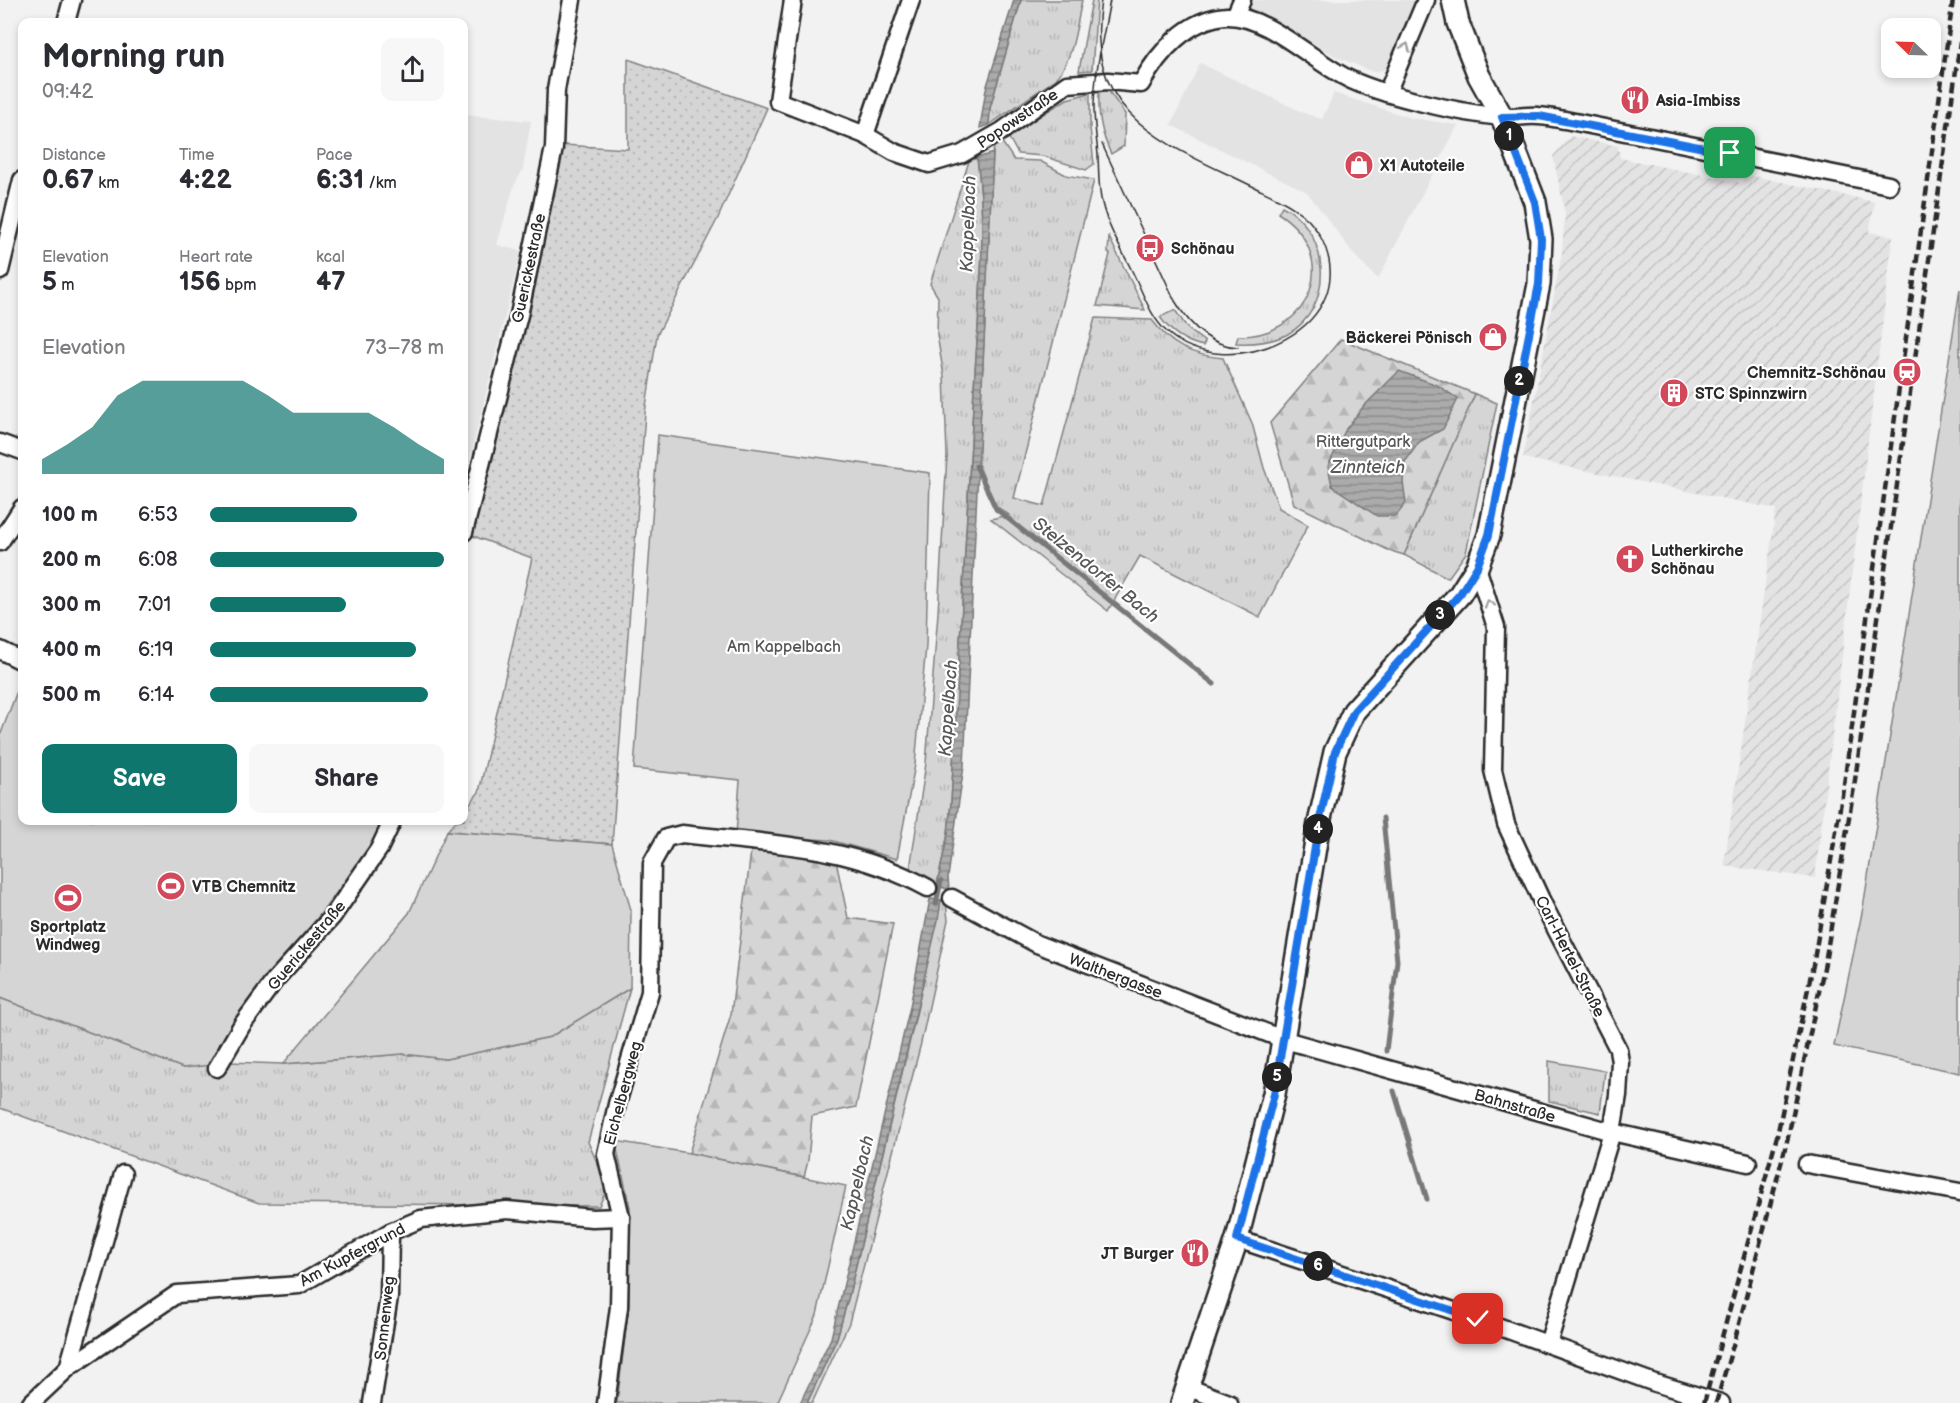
<!DOCTYPE html>
<html lang="en">
<head>
<meta charset="utf-8">
<style>
  body { margin:0; font-family:"Balsamiq Sans",sans-serif; background:#f7f7f7; color:#2b2b33; height:100vh; display:flex; flex-direction:column; font-size:22px; white-space:nowrap }
  * { box-sizing:border-box; margin:0 }
  p { font-size:20px; color:#7c7c81 }
  .icon { flex:none; width:33px; height:33px; fill:none; stroke:currentColor; stroke-width:2; stroke-linecap:round; stroke-linejoin:round }
  .map { position:relative; flex:1; overflow:hidden }
  .details { position:absolute; left:18px; top:18px; width:450px; height:807px; display:flex; flex-direction:column; background:#fff; border-radius:12px; box-shadow:0 3px 9px #0003 }
  .details>* { flex:none }
  .needle { width:39px; rotate:293deg }
  .tools { position:absolute; left:1881px; top:18px; display:grid; gap:12px }
  .tools a { display:grid; place-items:center; width:60px; height:60px; border-radius:12px; background:#fff; box-shadow:0 3px 9px #0003; font-size:30px }
  .pin { position:absolute; display:grid; place-items:center; width:51px; height:51px; color:#fff; margin:-26px; border-radius:12px; box-shadow:0 3px 9px #0006 }
  .km { position:absolute; width:30px; height:30px; margin:-15px; border-radius:50%; background:#222; color:#fff; font-size:16px; line-height:30px; text-align:center }
  .round { display:grid; place-items:center; flex:none; width:63px; height:63px; border-radius:12px; background:#f7f7f7 }
  .head { display:flex; align-items:center; justify-content:space-between; height:102px; padding:0 24px }
  h1 { font-size:33px; font-weight:700; line-height:45px }
  .figures { display:grid; grid-template-columns:repeat(3,1fr); gap:9px; height:102px; padding:6px 24px }
  .figures div { display:grid; align-content:center }
  .figures b { font-size:26px; font-weight:700 }
  .figures small { font-size:16px; font-weight:400 }
  .figures p { font-size:16px }
  .chart { height:168px; padding:12px 24px }
  .chart p { display:flex; justify-content:space-between }
  .chart svg { width:100%; height:108px; margin-top:6px; fill:#0f766e; opacity:.7 }
  .primary-button { display:flex; gap:12px; margin-top:auto; padding:12px 24px }
  .primary-button a { flex:1; height:69px; border-radius:12px; background:#0f766e; color:#fff; font-size:24px; font-weight:700; line-height:69px; text-align:center }
  .primary-button a+a { background:#f7f7f7; color:#2b2b33 }
  ul { padding:0 24px; list-style:none; font-size:20px }
  li { display:grid; grid-template-columns:96px 72px 1fr; align-items:center; height:45px }
  li i { height:15px; border-radius:8px; background:#0f766e }
  .map>svg:first-child { display:block }
</style>
</head>
<body>
<div class="map">
<svg width="1960" height="1403" viewBox="0 0 1960 1403">
  <defs>
    <pattern id="industrial-furrows" width="10" height="10" patternUnits="userSpaceOnUse" patternTransform="scale(1.5)"><rect width="10" height="10" fill="#e3e3e3"/><path d="M-1 1l2-2M0 10L10 0M9 11l2-2" fill="none" stroke="#c3c3c3"/></pattern>
    <pattern id="grass-tufts" width="24" height="20" patternUnits="userSpaceOnUse" patternTransform="scale(1.5)"><rect width="24" height="20" fill="#d5d5d5"/><path d="M3 7l-1-3M5 7V3M7 7l1-3M15 17l-1-3M17 17v-4M19 17l1-3" fill="none" stroke="#b7b7b7"/></pattern>
    <pattern id="forest-firs" width="22" height="20" patternUnits="userSpaceOnUse" patternTransform="scale(1.5)"><rect width="22" height="20" fill="#d5d5d5"/><path d="M5 1l3.5 6h-7zM16 11l3.5 6h-7z" fill="#b7b7b7"/></pattern>
    <pattern id="park-dots" width="8" height="8" patternUnits="userSpaceOnUse" patternTransform="scale(1.5)"><rect width="8" height="8" fill="#d5d5d5"/><path d="M2 2h.1M6 6h.1" fill="none" stroke="#b7b7b7" stroke-width="1.8" stroke-linecap="round"/></pattern>
    <pattern id="water-rules" width="6" height="5" patternUnits="userSpaceOnUse" patternTransform="scale(1.5)"><rect width="6" height="5" fill="#ababab"/><path d="M0 2.5h6" fill="none" stroke="#8b8b8b"/></pattern>
  </defs>
  <rect width="100%" height="100%" fill="#f2f2f2"/>
  <filter id="ink" filterUnits="userSpaceOnUse"><feTurbulence type="fractalNoise" baseFrequency=".0167" numOctaves="2"/><feDisplacementMap in="SourceGraphic" scale="12" xChannelSelector="R" yChannelSelector="G"/><feConvolveMatrix kernelMatrix="1 2 1 2 8 2 1 2 1" color-interpolation-filters="sRGB"/></filter>
  <g filter="url(#ink)">
    <g fill="#e3e3e3">
      <path d="M1247 0H1420L1390 69 1373 72 1337 57 1244 7Z"/>
      <path d="M1200 63 1306 114 1322 119 1334 93 1411 118 1458 125 1378 279 1356 257 1307 192 1171 125Z"/>
      <path d="M464 115 531 121 523 169 514 186 497 245 521 251 464 483Z"/>
    </g>
    <path fill="url(#industrial-furrows)" d="M1570 136 1618 146 1620 158 1742 183 1744 174 1875 202 1869 232 1893 236 1815 878 1724 866 1776 509 1523 458 1562 253 1565 213 1553 156Z"/>
    <g fill="url(#grass-tufts)" stroke="#808080" stroke-width="1.5">
      <path d="M1021 0H1082C1076 27 1074 57 1056 79L989 125 990 108Z"/>
      <path d="M1092 0H1097L1092 70 1079 71Z"/>
      <path d="M1108 90 1125 114 1124 146 1111 154C1101 133 1098 115 1099 92Z"/>
      <path d="M1090 93V128L1094 164 1086 170 1043 156 1018 154 1008 136 1067 99Z"/>
      <path d="M1002 142 1014 160 1040 161 1066 175 1094 180 1014 498 1044 506 1095 318 1152 320C1171 346 1191 355 1223 358L1252 423 1264 468 1279 508 1308 525 1260 617 1140 556 1108 611 991 519 1009 515 996 506 978 464 993 153 994 147Z"/>
      <path d="M977 158C988 234 978 313 974 389 967 527 958 665 951 803L948 834 937 885 910 869 926 763 938 613 947 455 944 376 937 335 938 297 930 284 969 161Z"/>
      <path d="M1282 206C1330 230 1337 308 1286 335 1271 342 1253 344 1236 343L1238 336C1313 337 1342 254 1278 213Z"/>
      <path d="M1109 237 1145 310 1097 306 1110 254 1108 253Z"/>
      <path d="M1175 310 1188 329 1205 342 1203 346C1185 342 1171 333 1160 317Z"/>
      <path d="M1475 394 1497 403 1466 553 1448 578 1404 555Z"/>
      <path d="M941 900 946 903 948 920 921 1043 849 1323 812 1403H807L837 1338 848 1299 916 1015Z"/>
      <path d="M630 988 588 1142 603 1176 605 1193 599 1206 259 1203 0 1108V998L183 1068 229 1062 283 1064 403 1054 446 1059 550 1037Z"/>
      <path d="M1549 1061 1605 1071 1600 1113 1549 1101Z"/>
    </g>
    <g fill="url(#forest-firs)" stroke="#808080" stroke-width="1.5">
      <path d="M1341 339 1475 394 1404 555 1388 550 1294 504 1270 423Z"/>
      <path d="M751 851 792 852 836 861 848 918 893 924 856 1107 812 1116 808 1161 804 1177 689 1153 731 1014Z"/>
    </g>
    <path fill="url(#park-dots)" stroke="#808080" stroke-width="1.5" d="M628 59 767 108 718 218 657 335 645 413 612 844 447 831 456 821 464 820V811L479 792 532 558 473 536 494 430 530 311 563 145 628 149Z"/>
    <g fill="#d5d5d5" stroke="#808080" stroke-width="1.5">
      <path d="M1960 289V1073L1834 1046 1863 908Z"/>
      <path d="M658 435 930 473 926 646 915 765 897 859 830 840 736 835 740 780 634 769Z"/>
      <path d="M22 678V820L381 821 378 838 306 933 249 1001 212 1065 183 1068 0 998V736Z"/>
      <path d="M447 831 612 844 631 910 630 988 550 1037 446 1059 403 1054 283 1064 409 913Z"/>
      <path d="M615 1141 689 1153 846 1186 817 1315 777 1403H617L629 1304 630 1207Z"/>
    </g>
    <g fill="url(#water-rules)" stroke="#787878" stroke-width="1.5">
      <path d="M1014 0H1021L990 108 989 125 980 128 986 89Z"/>
      <path d="M993 153 964 766 948 877 949 890 937 885 948 834 951 803C958 665 967 527 974 389 978 313 988 234 977 158Z"/>
      <path d="M1399 371 1437 385 1458 399 1443 429 1419 442 1405 462 1403 482 1406 503 1396 516H1377L1332 486 1328 466 1346 429 1363 407Z"/>
      <path d="M930 899 941 900 938 920 848 1299 837 1338 807 1403H800L831 1338 910 1007Z"/>
    </g>
    <g fill="none" stroke-linecap="round" stroke-linejoin="round">
      <g stroke="#787878" stroke-width="5">
        <path d="M976 466 996 509 1214 684"/>
        <path d="M1383 818 1397 961 1386 1051"/>
        <path d="M936 904 941 881"/>
        <path d="M1394 1091 1427 1199"/>
      </g>
      <g stroke="#2b2b2b" stroke-width="21">
        <g id="minor">
          <path d="M793 0 778 101 865 135 894 152 929 164 962 154 1002 131 1067 84 1108 81 1141 84C1158 53 1188 18 1227 16 1268 15 1314 63 1351 80 1389 97 1460 113 1502 117 1514 118 1526 115 1538 116 1547 116 1557 119 1565 120L1889 185"/>
          <path d="M1235 16 1242 0"/>
          <path d="M66 22 72 0"/>
          <path d="M1387 93 1426 0"/>
          <path d="M865 135 911 0"/>
          <path d="M0 271 22 180"/>
          <path d="M0 443 22 451"/>
          <path d="M464 532 519 315 554 148 556 90 572 0"/>
          <path d="M0 542 22 508"/>
          <path d="M1477 567 1496 627 1493 770 1506 824 1544 906 1618 1049 1620 1062 1618 1095 1612 1132 1548 1344"/>
          <path d="M0 650 22 661"/>
          <path d="M952 898 1037 944 1285 1040 1612 1132 1748 1163"/>
          <path d="M217 1068 242 1025 275 980 332 917 379 849 393 820"/>
          <path d="M1807 1164 1960 1192"/>
          <path d="M1237 1239 1478 1319 1655 1383 1721 1403"/>
          <path d="M68 1368 123 1174"/>
          <path d="M1187 1387 1229 1403"/>
          <path d="M31 1403 68 1368 177 1294 299 1285 390 1232 421 1219 507 1210 592 1218 621 1217"/>
          <path d="M372 1403 389 1297 390 1232"/>
          <path d="M606 1403 619 1307 621 1217 606 1154 617 1104 650 992 652 863 666 838 682 834C770 844 848 844 928 888"/>
        </g>
      </g>
      <g stroke="#2b2b2b" stroke-width="26">
        <path id="major" d="M1182 1403 1237 1239 1274 1094 1319 823 1335 752 1354 711 1460 594 1477 567 1489 535 1539 284 1541 239 1535 202 1502 117 1479 76 1458 23 1453 0"/>
      </g>
      <use href="#minor" stroke="#fff" stroke-width="16"/>
      <use href="#major" stroke="#fff" stroke-width="21"/>
      <g stroke="#2b2b2b" stroke-width="1.5">
        <path d="M1101 0C1083 121 1169 144 1258 189 1281 200 1306 211 1319 234 1371 326 1227 390 1166 331 1150 316 1143 293 1133 273 1122 250 1108 228 1102 203 1098 188 1099 172 1098 156 1097 140 1094 125 1094 108 1094 72 1104 35 1110 0"/>
        <path d="M1102 144 1175 301C1189 324 1209 346 1238 347"/>
      </g>
      <g stroke="#2b2b2b" stroke-width="4.5" stroke-dasharray="9 4.5" stroke-linecap="butt">
        <path d="M1704 1403 1777 1136 1814 960 1844 784 1953 0"/>
        <path d="M1716 1403 1736 1335 1788 1137 1825 963 1854 787 1960 42"/>
      </g>
    </g>
    <defs><path id="oneway-chevron" d="M-2-3.5L2.5 0L-2 3.5" fill="none" stroke-width="1.6" stroke-linecap="round" stroke-linejoin="round" transform="scale(1.5)"/></defs>
    <g stroke="#a0a0a0">
      <use href="#oneway-chevron" transform="translate(1406 47) rotate(-67)"/>
      <use href="#oneway-chevron" transform="translate(1489 604) rotate(-108)"/>
    </g>
  </g>
  <g fill="none" stroke-linecap="round" stroke-linejoin="round" filter="url(#ink)">
    <g stroke="#fff" stroke-width="12">
      <path id="route" d="M1478 1319 1237 1239 1274 1094 1319 823 1335 752 1354 711 1460 594 1477 567 1489 535 1539 284 1541 239 1535 202 1502 117 1539 116 1730 153"/>
    </g>
    <use href="#route" stroke="#1a73e8" stroke-width="8"/>
  </g>
  <defs>
    <g id="restaurant-disc" transform="scale(1.5)"><circle r="9.5" fill="#d1495b" stroke="#fff"/><path d="M-5-6h1v4h1v-4h1v4h1v-4h1v5L-1.5 .5V6h-2V.5L-5-1ZM5-6V6H3V1.5H1.5Q1.5-4 5-6Z" fill="#fff"/></g>
    <g id="shop-disc" transform="scale(1.5)"><circle r="9.5" fill="#d1495b" stroke="#fff"/><path d="M-5-2.5h2.3a2.7 3.5 0 0 1 5.4 0H5L5.5 6h-11ZM-1.5-2.5h3a1.5 2.3 0 0 0-3 0Z" fill="#fff"/></g>
    <g id="bus-disc" transform="scale(1.5)"><circle r="9.5" fill="#d1495b" stroke="#fff"/><path d="M-5-6H5V4H4V6H2V4H-2V6H-4V4H-5ZM-3.5-4V0h7V-4ZM-3.5 1.2v1.5H-2V1.2ZM2 1.2v1.5H3.5V1.2Z" fill="#fff"/></g>
    <g id="station-disc" transform="scale(1.5)"><circle r="9.5" fill="#d1495b" stroke="#fff"/><path d="M-3-6H3Q5-6 5-4V2Q5 4 3 4L4.5 6H3L1.5 4h-3L-3 6H-4.5L-3 4Q-5 4-5 2V-4Q-5-6-3-6ZM-3.5-4v3h7v-3ZM-3.5 1v1.5H-2V1ZM2 1v1.5H3.5V1Z" fill="#fff"/></g>
    <g id="building-disc" transform="scale(1.5)"><circle r="9.5" fill="#d1495b" stroke="#fff"/><path d="M-4-6H4V6H1V3H-1V6H-4ZM-2.5-4.3h1.7v1.8h-1.7ZM.8-4.3h1.7v1.8H.8ZM-2.5-1h1.7V.8h-1.7ZM.8-1h1.7V.8H.8Z" fill="#fff"/></g>
    <g id="church-disc" transform="scale(1.5)"><circle r="9.5" fill="#d1495b" stroke="#fff"/><path d="M-1.2-6h2.4v3.5h3.3v2.4h-3.3V6h-2.4V-.1h-3.3v-2.4h3.3Z" fill="#fff"/></g>
    <g id="stadium-disc" transform="scale(1.5)"><circle r="9.5" fill="#d1495b" stroke="#fff"/><path d="M0-5a6.5 5 0 1 0 0 10a6.5 5 0 1 0 0-10ZM-3.5-1.8h7v3.6h-7Z" fill="#fff"/></g>
  </defs>
  <g fill-rule="evenodd">
    <use href="#restaurant-disc" x="1635" y="100"/>
    <use href="#shop-disc" x="1359" y="165"/>
    <use href="#bus-disc" x="1150" y="248"/>
    <use href="#shop-disc" x="1493" y="337"/>
    <use href="#station-disc" x="1907" y="372"/>
    <use href="#building-disc" x="1674" y="393"/>
    <use href="#church-disc" x="1630" y="559"/>
    <use href="#stadium-disc" x="171" y="886"/>
    <use href="#stadium-disc" x="68" y="898"/>
    <use href="#restaurant-disc" x="1195" y="1253"/>
  </g>
  <g text-anchor="middle" stroke-width="4.5" stroke-linejoin="round" paint-order="stroke">
    <g font-size="16" font-weight="bold" fill="#2b2b2b" stroke="#fff" text-anchor="start">
      <text x="1656" y="106">Asia-Imbiss</text>
      <text x="1380" y="171">X1 Autoteile</text>
      <text x="1171" y="254">Schönau</text>
      <text x="1472" y="343" text-anchor="end">Bäckerei Pönisch</text>
      <text x="1886" y="378" text-anchor="end">Chemnitz-Schönau</text>
      <text x="1695" y="399">STC Spinnzwirn</text>
      <text x="1651" y="556">Lutherkirche<tspan x="1651" dy="18">Schönau</tspan></text>
      <text x="192" y="892">VTB Chemnitz</text>
      <text x="68" y="932" text-anchor="middle">Sportplatz<tspan x="68" dy="18">Windweg</tspan></text>
      <text x="1174" y="1259" text-anchor="end">JT Burger</text>
    </g>
    <g font-size="16" fill="#2b2b2b" stroke="#fff">
      <text transform="translate(1017 118) rotate(-34)" y="6">Popowstraße</text>
      <text transform="translate(528 268) rotate(-78)" y="6">Guerickestraße</text>
      <text transform="translate(306 945) rotate(-50)" y="6">Guerickestraße</text>
      <text transform="translate(1571 956) rotate(63)" y="6">Carl-Hertel-Straße</text>
      <text transform="translate(1116 975) rotate(21)" y="6">Walthergasse</text>
      <text transform="translate(622 1093) rotate(-75)" y="6">Eichelbergweg</text>
      <text transform="translate(1515 1105) rotate(16)" y="6">Bahnstraße</text>
      <text transform="translate(352 1254) rotate(-28)" y="6">Am Kupfergrund</text>
      <text transform="translate(384 1318) rotate(-84)" y="6">Sonnenweg</text>
    </g>
    <g font-size="16" fill="#565656" stroke="#fff">
      <text x="1363" y="447">Rittergutpark</text>
      <text x="784" y="652">Am Kappelbach</text>
    </g>
    <g font-size="18" font-style="italic" fill="#585858" stroke="#fff">
      <text transform="translate(968 224) rotate(-88)" y="6">Kappelbach</text>
      <text x="1368" y="473">Zinnteich</text>
      <text transform="translate(1096 570) rotate(39)" y="6">Stelzendorfer Bach</text>
      <text transform="translate(948 708) rotate(-86)" y="6">Kappelbach</text>
      <text transform="translate(857 1183) rotate(-77)" y="6">Kappelbach</text>
    </g>
  </g>
</svg>
<div class="tools">
<a><svg class="needle" viewBox="-14 -14 28 28"><path d="M0-13l5 13h-10z" fill="#e53935"/><path d="M0 13l5-13h-10z" fill="#7c7c81"/></svg></a>
</div>
<div class="pin" style="left:1730px;top:153px;background:#1e9e55"><svg class="icon" aria-label="arrive" viewBox="0 0 24 24"><path d="M6 21V4h12l-3 4 3 4H6"/></svg></div>
<div class="pin" style="left:1478px;top:1319px;background:#d93025"><svg class="icon" aria-label="check" viewBox="0 0 24 24"><path d="M5 12l5 5 9-10"/></svg></div>
<b class="km" style="left:1509px;top:136px">1</b>
<b class="km" style="left:1519px;top:381px">2</b>
<b class="km" style="left:1440px;top:615px">3</b>
<b class="km" style="left:1318px;top:829px">4</b>
<b class="km" style="left:1277px;top:1077px">5</b>
<b class="km" style="left:1318px;top:1266px">6</b>
<section class="details">
<div class="head"><div><h1>Morning run</h1><p>09:42</p></div><a class="round"><svg class="icon" aria-label="share" viewBox="0 0 24 24"><path d="M12 15V3M7 8l5-5 5 5M5 13v7h14v-7"/></svg></a></div>
<div class="figures">
<div><p>Distance</p><b>0.67<small> km</small></b></div>
<div><p>Time</p><b>4:22</b></div>
<div><p>Pace</p><b>6:31<small> /km</small></b></div>
</div>
<div class="figures">
<div><p>Elevation</p><b>5<small> m</small></b></div>
<div><p>Heart rate</p><b>156<small> bpm</small></b></div>
<div><p>kcal</p><b>47</b></div>
</div>
<div class="chart"><p><span>Elevation</span>73–78 m</p>
<svg viewBox="0 0 160 44" preserveAspectRatio="none"><path d="M0 44V38L10 32L20 25L30 12L40 6L50 6L60 6L70 6L80 6L90 12L100 19L110 19L120 19L130 19L140 25L150 32L160 38V44z"/></svg>
</div>
<ul>
<li><b>100 m</b>6:53<i style="width:63%"></i></li>
<li><b>200 m</b>6:08<i style="width:100%"></i></li>
<li><b>300 m</b>7:01<i style="width:58%"></i></li>
<li><b>400 m</b>6:19<i style="width:88%"></i></li>
<li><b>500 m</b>6:14<i style="width:93%"></i></li>
</ul>
<div class="primary-button"><a>Save</a><a>Share</a></div>
</section>
</div>
</body>
</html>
